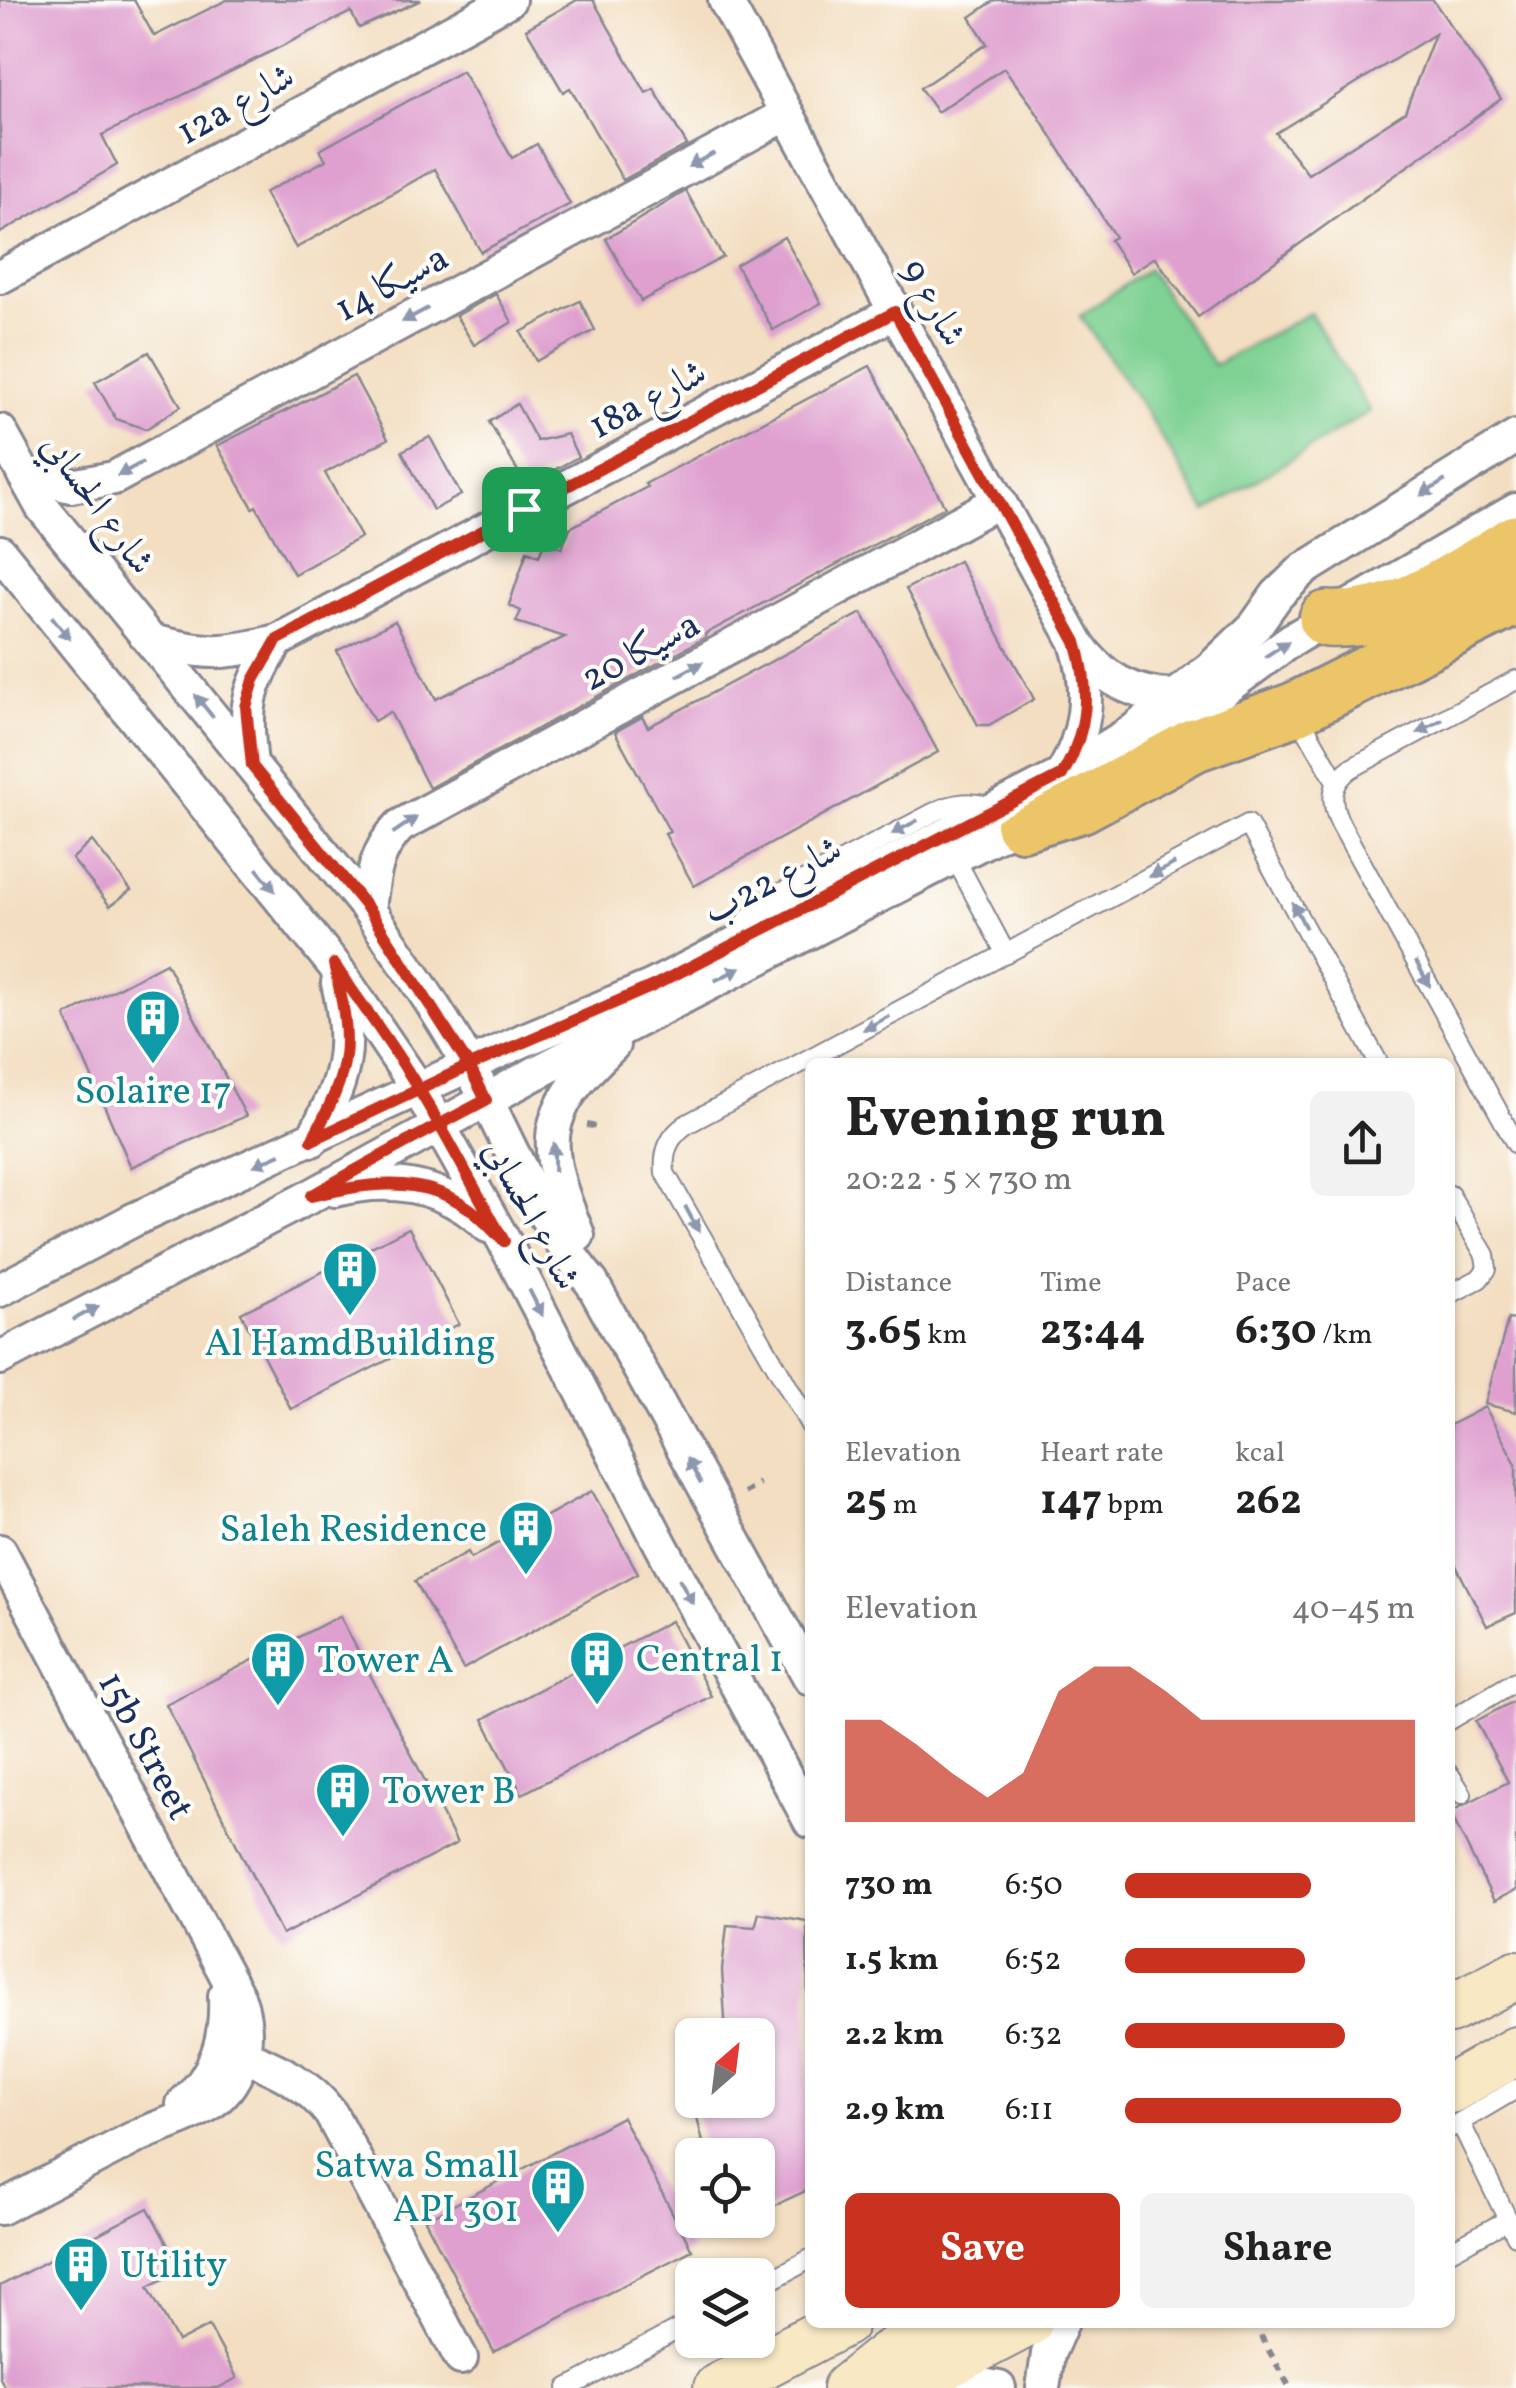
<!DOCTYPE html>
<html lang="en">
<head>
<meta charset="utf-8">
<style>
  body { margin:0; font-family:Vollkorn,Amiri,serif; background:#f2f2f2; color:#222; height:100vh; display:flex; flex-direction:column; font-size:38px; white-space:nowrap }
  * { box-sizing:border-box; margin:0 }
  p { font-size:32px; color:#767676 }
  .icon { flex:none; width:55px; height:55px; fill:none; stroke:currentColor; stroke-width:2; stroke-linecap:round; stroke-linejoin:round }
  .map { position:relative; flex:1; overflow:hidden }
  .panel { position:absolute; left:805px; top:1058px; width:650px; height:1270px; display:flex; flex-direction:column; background:#fff; border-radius:15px; box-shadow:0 2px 8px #0004 }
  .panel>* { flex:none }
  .needle { width:65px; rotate:28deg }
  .tools { position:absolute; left:675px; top:2018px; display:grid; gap:20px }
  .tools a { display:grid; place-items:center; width:100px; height:100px; border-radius:15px; background:#fff; box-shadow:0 2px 8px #0004; font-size:50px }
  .pin { position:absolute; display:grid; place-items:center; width:85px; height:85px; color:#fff; margin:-42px; border-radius:20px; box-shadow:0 5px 15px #0006 }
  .round { display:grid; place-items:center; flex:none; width:105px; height:105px; border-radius:15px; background:#f2f2f2 }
  .headline { display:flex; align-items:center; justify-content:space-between; height:170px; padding:0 40px }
  h1 { font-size:55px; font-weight:700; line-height:75px }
  .figures { display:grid; grid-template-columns:repeat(3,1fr); gap:15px; height:170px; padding:10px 40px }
  .figures div { display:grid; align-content:center }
  .figures b { font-size:42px; font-weight:700 }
  .figures small { font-size:28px; font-weight:400 }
  .figures p { font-size:28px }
  .chart { height:280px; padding:20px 40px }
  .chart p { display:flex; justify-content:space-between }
  .chart svg { width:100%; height:180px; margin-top:10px; fill:#c8321e; opacity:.7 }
  .action { display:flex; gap:20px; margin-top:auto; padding:20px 40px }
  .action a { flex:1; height:115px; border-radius:15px; background:#c8321e; color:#fff; font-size:40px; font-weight:700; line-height:115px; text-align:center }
  .action a+a { background:#f2f2f2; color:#222 }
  ul { padding:0 40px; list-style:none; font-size:32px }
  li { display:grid; grid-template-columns:160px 120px 1fr; align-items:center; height:75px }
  li i { height:25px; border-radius:12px; background:#c8321e }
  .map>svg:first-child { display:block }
</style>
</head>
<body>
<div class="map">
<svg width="1516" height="2388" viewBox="0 0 1516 2388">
  <rect width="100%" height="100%" fill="#fdfcf7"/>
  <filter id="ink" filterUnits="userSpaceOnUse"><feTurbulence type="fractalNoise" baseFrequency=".01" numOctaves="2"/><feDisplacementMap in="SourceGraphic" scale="20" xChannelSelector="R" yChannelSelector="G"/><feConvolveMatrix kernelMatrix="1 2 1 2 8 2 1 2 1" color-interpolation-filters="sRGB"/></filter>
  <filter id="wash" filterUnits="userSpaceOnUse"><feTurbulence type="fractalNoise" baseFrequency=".0048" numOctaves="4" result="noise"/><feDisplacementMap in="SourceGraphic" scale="40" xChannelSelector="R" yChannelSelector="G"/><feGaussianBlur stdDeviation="2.25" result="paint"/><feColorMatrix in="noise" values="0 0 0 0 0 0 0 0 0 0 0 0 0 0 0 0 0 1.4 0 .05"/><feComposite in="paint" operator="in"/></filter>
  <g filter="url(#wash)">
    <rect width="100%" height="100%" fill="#f3dec1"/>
    <path fill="#7ed193" stroke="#4c8078" stroke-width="2.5" d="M1148 269 1214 365 1310 313 1370 411 1206 511 1146 412 1080 316Z"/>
    <g id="blocks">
      <g fill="#dfa0d0" fill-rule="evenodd">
        <path d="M0 0H134L154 36 227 0H421L359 28 351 12 102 135 117 165 0 233Z"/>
        <path d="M577 0H593L646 93 654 89 687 145 623 180 570 88 563 92 526 29Z"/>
        <path d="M995 0H1433L1501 99 1198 317 1155 257 1131 273 1110 240 1115 237 1031 104 1004 68 937 112 920 88 987 44 970 17ZM1435 34 1405 112 1308 174 1276 133Z"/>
        <path d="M462 71 512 158 537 144 570 204 481 252 435 169 296 248 264 193 326 160 320 150Z"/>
        <path d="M686 191 723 257 641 301 606 239Z"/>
        <path d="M784 237 821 303 773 330 736 265Z"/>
        <path d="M496 294 512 322 474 345 456 316Z"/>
        <path d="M580 301 595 330 536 361 521 332Z"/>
        <path d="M149 352 181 406 146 429 116 419 95 382Z"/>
        <path d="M870 366 945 507 705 634 706 637 429 788 390 712 374 721 337 651 395 621 436 699 565 637 516 622 521 611 509 605 527 551 539 556 544 543 562 548 570 528 647 487 645 484Z"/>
        <path d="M354 376 388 439 325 473 361 537 294 574 256 506 253 508 217 446Z"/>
        <path d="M517 404 537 441 567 434 578 457 526 485 489 422Z"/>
        <path d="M430 437 461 495 433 510 402 451Z"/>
        <path d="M959 561 1034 699 989 725H978L906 589Z"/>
        <path d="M862 613 938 752 694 886 665 834 670 832 615 732 642 717 648 727Z"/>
        <path d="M92 841 131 890 110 906 72 859Z"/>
        <path d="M166 963 246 1116 131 1167 65 1016Z"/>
        <path d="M409 1228 459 1324 291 1409 241 1313Z"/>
        <path d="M1508 1319 1516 1320V1412L1485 1404Z"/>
        <path d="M1485 1407 1516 1464V1613L1487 1626 1450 1554V1425Z"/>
        <path d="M592 1491 638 1573 463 1669 415 1581 468 1552 471 1558Z"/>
        <path d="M340 1616 457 1843 282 1935 166 1704Z"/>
        <path d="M671 1621 711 1696 522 1794 483 1719Z"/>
        <path d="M1516 1700V1890L1494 1901 1450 1812 1508 1782 1476 1721Z"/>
        <path d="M759 1913 807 1921 810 2189 758 2213V2155H706L693 2100H758V2035H726L722 1970 727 1925 755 1927Z"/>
        <path d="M622 2117 692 2250 494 2352 425 2220Z"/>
        <path d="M148 2208 181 2270 148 2287 178 2342 209 2326 237 2378 218 2388H5L0 2378V2286Z"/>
      </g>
    </g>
  </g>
  <g filter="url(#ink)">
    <use href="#blocks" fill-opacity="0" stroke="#878690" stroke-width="2.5"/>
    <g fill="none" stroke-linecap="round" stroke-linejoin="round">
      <g stroke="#878690" stroke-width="22">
        <g id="service">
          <path d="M1516 680 1350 769C1329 785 1330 803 1341 825L1516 1144"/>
          <path d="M1297 713 1337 783"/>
          <path d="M955 858 1006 954"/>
          <path d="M739 936 749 917 771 898 933 813C954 802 973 800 996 809"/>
          <path d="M1450 1195 1485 1255 1487 1269 1479 1279 1450 1294"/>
          <path d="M810 1425 665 1173C663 1151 669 1136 687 1124L1248 824 1378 1062"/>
          <path d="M1450 1720 1516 1681"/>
          <path d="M1450 1775 1462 1794"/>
          <path d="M1460 2122 1516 2236"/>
          <path d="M1450 2128 1516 2089"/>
          <path d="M1450 2251 1508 2220"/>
          <path d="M758 2287 810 2259"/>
          <path d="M568 2388 692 2322"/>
        </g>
      </g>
      <g stroke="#878690" stroke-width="38">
        <g id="minor">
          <path d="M725 0 1076 642C1101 678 1133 696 1177 696"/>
          <path d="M0 277 509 0"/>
          <path d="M0 431 42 507 369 910C404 962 442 1015 472 1071 508 1140 541 1224 592 1283L810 1678"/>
          <path d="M24 475 71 486 114 478 787 114"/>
          <path d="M0 552 334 965 419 1090 504 1241 660 1543 810 1821"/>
          <path d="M151 641C205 654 223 655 277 641L895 312"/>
          <path d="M1146 747 1291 640 1516 510"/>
          <path d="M251 764C244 704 247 692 277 641"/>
          <path d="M1062 775C1086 734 1092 693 1077 646"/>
          <path d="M369 910C373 876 375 851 400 826L999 501"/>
          <path d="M312 1140C344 1081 354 1050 338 983"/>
          <path d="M335 1190C392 1176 445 1185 488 1226"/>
          <path d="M578 1235C541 1144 538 1115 613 1045"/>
          <path d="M0 1290 133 1220 524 1040 653 986 1062 775 1133 731 1212 667 1255 626 1277 595 1303 570 1516 437"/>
          <path d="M0 1358 311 1196 534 1074 1036 815"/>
          <path d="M0 1551 239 1999C253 2040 242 2086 203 2108 181 2121 155 2127 132 2139 88 2162 44 2185 0 2208"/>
          <path d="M243 2055C278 2070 308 2083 331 2114L461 2358"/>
          <path d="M183 2104C216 2075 227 2039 225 1996"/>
          <path d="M926 2375 999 2388"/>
          <path d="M1043 2388 1048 2354 1062 2322"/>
        </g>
      </g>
      <g stroke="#878690" stroke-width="52">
        <g id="secondary">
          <path d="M1450 2009 1516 1975"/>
          <path d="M1450 2089 1516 2051"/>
          <path d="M718 2388 844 2322"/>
          <path d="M847 2388 888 2355 942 2322"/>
          <path d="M890 2388 926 2375 1028 2322"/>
        </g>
      </g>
      <g stroke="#878690" stroke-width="58">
        <path id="primary" d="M1022 824 1081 806 1194 745 1295 709 1516 598"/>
      </g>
      <g stroke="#878690" stroke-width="60">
        <path id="motorway" d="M1327 619C1400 623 1456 578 1516 543"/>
      </g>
      <g stroke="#878690" stroke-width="6" stroke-dasharray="8 8" stroke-linecap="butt">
        <path d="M587 1125 601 1128"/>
        <path d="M744 1493 759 1483"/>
        <path d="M1253 2322 1290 2388"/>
      </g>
      <use href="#service" stroke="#fff" stroke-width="18"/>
      <use href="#minor" stroke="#fff" stroke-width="32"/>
      <use href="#secondary" stroke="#f8e8c3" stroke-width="48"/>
      <use href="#primary" stroke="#edc569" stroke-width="52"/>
      <use href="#motorway" stroke="#edc569" stroke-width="55"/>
    </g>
    <defs><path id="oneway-solid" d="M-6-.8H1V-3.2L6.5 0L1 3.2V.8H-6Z" transform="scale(2.5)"/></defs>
    <g fill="#8d97ae">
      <use href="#oneway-solid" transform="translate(701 160) rotate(152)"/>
      <use href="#oneway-solid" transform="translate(415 315) rotate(152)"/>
      <use href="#oneway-solid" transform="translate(130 469) rotate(152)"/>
      <use href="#oneway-solid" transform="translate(1433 488) rotate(148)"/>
      <use href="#oneway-solid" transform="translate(61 628) rotate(51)"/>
      <use href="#oneway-solid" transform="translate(1277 649) rotate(-33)"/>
      <use href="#oneway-solid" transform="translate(690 669) rotate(-28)"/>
      <use href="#oneway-solid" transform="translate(204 706) rotate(-129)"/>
      <use href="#oneway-solid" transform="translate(1430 726) rotate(152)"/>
      <use href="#oneway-solid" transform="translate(405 825) rotate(-34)"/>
      <use href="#oneway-solid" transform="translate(905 827) rotate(152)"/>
      <use href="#oneway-solid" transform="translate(1162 870) rotate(152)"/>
      <use href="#oneway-solid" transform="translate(266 880) rotate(51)"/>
      <use href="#oneway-solid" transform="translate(1299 915) rotate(-117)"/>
      <use href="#oneway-solid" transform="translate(728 974) rotate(-27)"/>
      <use href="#oneway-solid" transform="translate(1423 974) rotate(61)"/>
      <use href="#oneway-solid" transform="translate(876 1023) rotate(152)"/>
      <use href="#oneway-solid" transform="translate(554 1157) rotate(-91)"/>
      <use href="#oneway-solid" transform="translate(267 1160) rotate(156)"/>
      <use href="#oneway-solid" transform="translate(692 1219) rotate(62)"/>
      <use href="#oneway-solid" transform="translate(536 1303) rotate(63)"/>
      <use href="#oneway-solid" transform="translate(86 1313) rotate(-28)"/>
      <use href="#oneway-solid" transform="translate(694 1471) rotate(-118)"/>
      <use href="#oneway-solid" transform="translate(686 1591) rotate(62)"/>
    </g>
  </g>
  <g fill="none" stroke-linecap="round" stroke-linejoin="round" filter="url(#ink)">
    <g stroke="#fff" stroke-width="20">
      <path id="route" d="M524 509 277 640 254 680 246 707 252 766 369 910 469 1066C417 1091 364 1115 312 1140 352 1067 353 1045 334 964 363 1007 395 1048 421 1093 450 1141 476 1192 504 1241 493 1231 482 1218 470 1209 422 1174 365 1183 311 1196 368 1162 427 1131 486 1100L469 1066 653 986 1062 775C1088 731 1091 691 1076 642L895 312 524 509"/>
    </g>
    <use href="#route" stroke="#c8321e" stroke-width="12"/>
  </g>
  <defs>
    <g id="building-pin" transform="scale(2.875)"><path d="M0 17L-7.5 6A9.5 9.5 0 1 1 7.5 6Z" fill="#0f9aa8" stroke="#fdfcf7"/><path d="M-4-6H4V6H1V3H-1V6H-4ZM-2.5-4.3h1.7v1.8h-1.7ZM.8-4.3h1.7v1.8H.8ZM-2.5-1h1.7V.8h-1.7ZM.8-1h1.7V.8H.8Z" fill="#fff"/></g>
  </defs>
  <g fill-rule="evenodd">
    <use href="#building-pin" x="153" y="1017"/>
    <use href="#building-pin" x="350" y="1269"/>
    <use href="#building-pin" x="526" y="1528"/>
    <use href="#building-pin" x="597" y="1658"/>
    <use href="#building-pin" x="278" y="1659"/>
    <use href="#building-pin" x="343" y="1790"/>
    <use href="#building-pin" x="558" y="2186"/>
    <use href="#building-pin" x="81" y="2264"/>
  </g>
  <g text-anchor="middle" stroke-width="8" stroke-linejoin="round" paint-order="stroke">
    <g font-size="38" fill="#1b2f5e" stroke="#fdfcf7">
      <text transform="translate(235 103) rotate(-29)" y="13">12a شارع</text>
      <text transform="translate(391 282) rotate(-28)" y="13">سيكا 14a</text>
      <text transform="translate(935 302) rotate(61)" y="13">شارع 9</text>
      <text transform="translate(647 398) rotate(-28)" y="13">18a شارع</text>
      <text transform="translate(99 503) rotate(54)" y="13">شارع الحسابي</text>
      <text transform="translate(640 650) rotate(-28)" y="13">سيكا 20a</text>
      <text transform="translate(772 879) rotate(-27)" y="13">شارع 22ب</text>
      <text transform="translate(533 1214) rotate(62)" y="13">شارع الحسابي</text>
      <text transform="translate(147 1745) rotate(62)" y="13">15b Street</text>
    </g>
    <g font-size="38" fill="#0d838f" stroke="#fdfcf7" text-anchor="start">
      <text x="153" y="1103" text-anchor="middle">Solaire 17</text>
      <text x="350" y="1355" text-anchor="middle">Al HamdBuilding</text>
      <text x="487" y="1541" text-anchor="end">Saleh Residence</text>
      <text x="636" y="1671">Central 1</text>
      <text x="317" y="1672">Tower A</text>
      <text x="382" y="1803">Tower B</text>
      <text x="519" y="2177" text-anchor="end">Satwa Small<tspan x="519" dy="44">API 301</tspan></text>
      <text x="120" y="2277">Utility</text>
    </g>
  </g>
</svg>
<div class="tools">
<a><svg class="needle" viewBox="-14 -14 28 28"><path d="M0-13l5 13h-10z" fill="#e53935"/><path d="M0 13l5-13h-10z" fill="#767676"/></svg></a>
<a><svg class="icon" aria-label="locate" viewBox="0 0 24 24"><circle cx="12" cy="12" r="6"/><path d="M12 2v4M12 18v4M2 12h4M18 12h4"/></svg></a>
<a><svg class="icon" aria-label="layers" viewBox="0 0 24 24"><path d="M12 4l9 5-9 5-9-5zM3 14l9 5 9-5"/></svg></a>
</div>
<div class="pin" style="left:524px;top:509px;background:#1e9e55"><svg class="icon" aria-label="arrive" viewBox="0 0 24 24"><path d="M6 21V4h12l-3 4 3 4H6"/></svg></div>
<section class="panel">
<div class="headline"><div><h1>Evening run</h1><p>20:22 · 5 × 730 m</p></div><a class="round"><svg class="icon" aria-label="share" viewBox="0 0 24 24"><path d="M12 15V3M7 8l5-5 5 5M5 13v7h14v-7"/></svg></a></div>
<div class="figures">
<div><p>Distance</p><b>3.65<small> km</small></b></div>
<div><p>Time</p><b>23:44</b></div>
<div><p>Pace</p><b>6:30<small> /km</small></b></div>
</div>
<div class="figures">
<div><p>Elevation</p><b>25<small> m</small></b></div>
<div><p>Heart rate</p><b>147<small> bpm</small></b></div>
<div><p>kcal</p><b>262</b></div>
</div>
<div class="chart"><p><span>Elevation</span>40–45 m</p>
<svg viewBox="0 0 160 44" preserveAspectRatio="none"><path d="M0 44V19L10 19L20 25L30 32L40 38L50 32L60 12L70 6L80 6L90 12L100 19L110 19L120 19L130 19L140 19L150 19L160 19V44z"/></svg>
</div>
<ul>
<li><b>730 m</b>6:50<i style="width:64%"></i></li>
<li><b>1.5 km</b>6:52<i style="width:62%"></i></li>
<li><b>2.2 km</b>6:32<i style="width:76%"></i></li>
<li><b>2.9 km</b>6:11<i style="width:95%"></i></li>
</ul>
<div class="action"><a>Save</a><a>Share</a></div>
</section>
</div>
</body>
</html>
